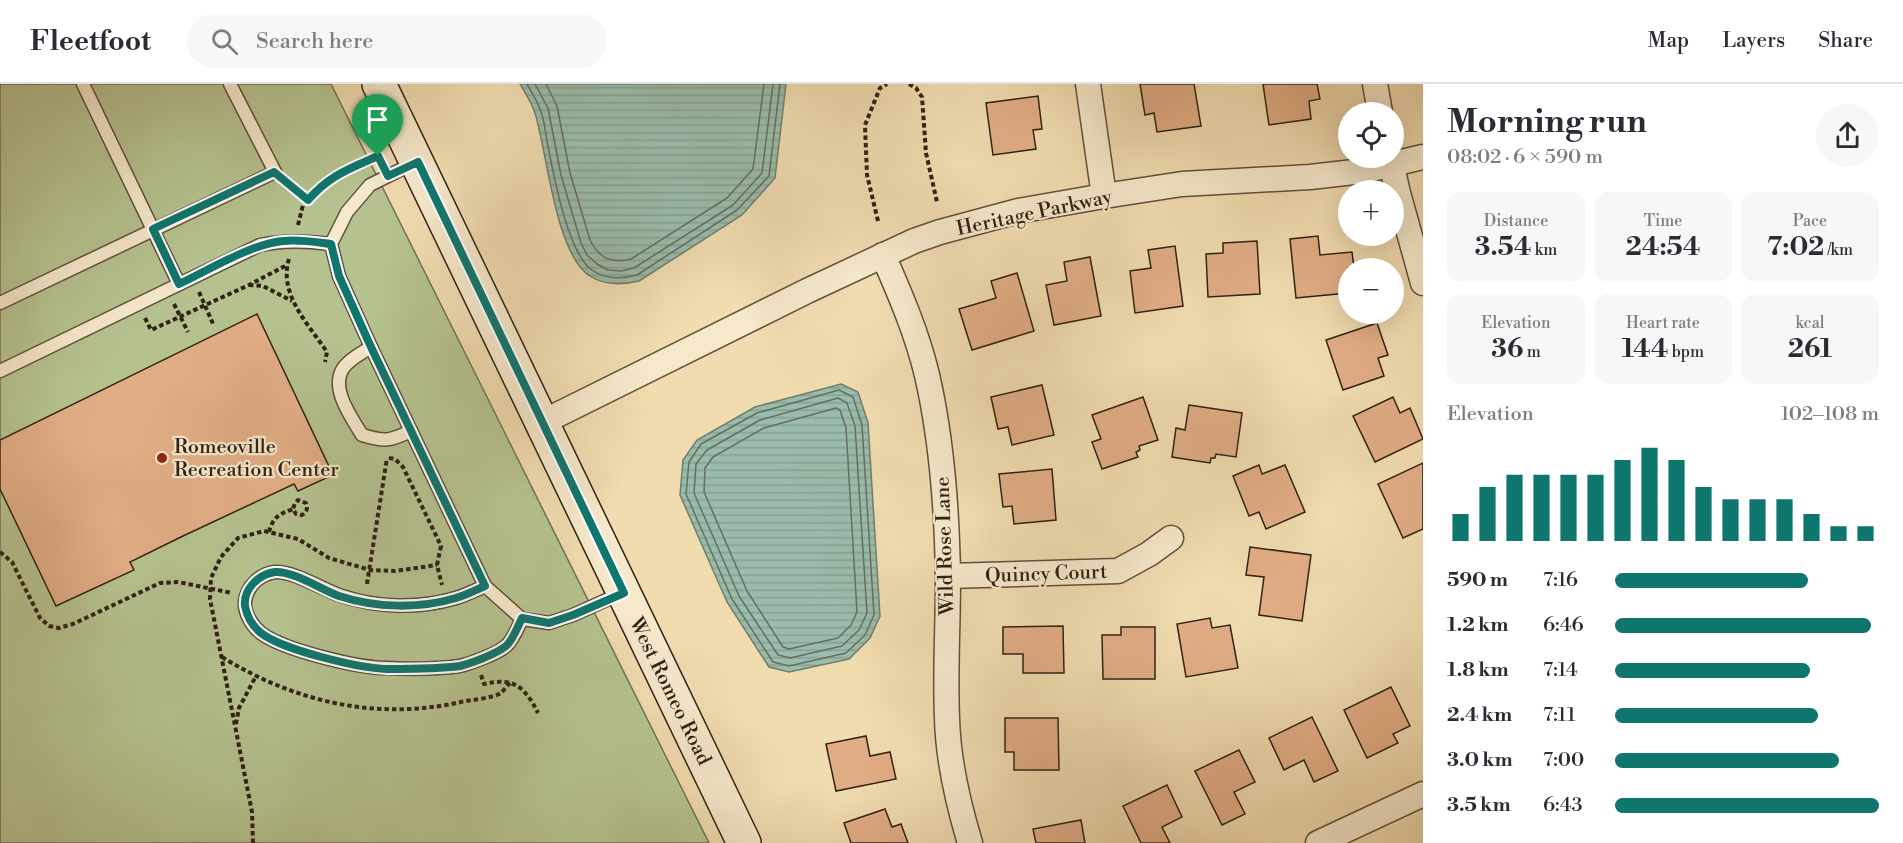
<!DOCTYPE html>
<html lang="en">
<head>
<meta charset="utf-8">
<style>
  body { margin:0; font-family:"Libre Bodoni",serif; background:#f7f7f7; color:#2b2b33; height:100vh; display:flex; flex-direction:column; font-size:22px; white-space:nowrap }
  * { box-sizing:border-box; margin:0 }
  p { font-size:20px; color:#7c7c81 }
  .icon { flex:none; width:33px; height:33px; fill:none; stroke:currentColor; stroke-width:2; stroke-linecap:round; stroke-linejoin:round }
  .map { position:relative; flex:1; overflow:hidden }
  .sheet { display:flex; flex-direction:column; background:#fff; width:480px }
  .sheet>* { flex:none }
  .tools { position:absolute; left:1338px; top:18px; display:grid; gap:12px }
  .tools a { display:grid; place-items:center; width:66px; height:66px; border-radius:50%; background:#fff; box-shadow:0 6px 24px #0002; font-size:30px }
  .pin { position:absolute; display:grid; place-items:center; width:51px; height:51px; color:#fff; margin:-62px -26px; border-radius:50% 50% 50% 0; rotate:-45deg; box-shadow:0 0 6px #0007 }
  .pin .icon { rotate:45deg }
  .round { display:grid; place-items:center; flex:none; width:63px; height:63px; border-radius:32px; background:#f7f7f7 }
  .head { display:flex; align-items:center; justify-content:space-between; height:102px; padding:0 24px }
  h1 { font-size:33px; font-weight:700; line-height:45px }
  .metrics { display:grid; grid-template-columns:repeat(3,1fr); gap:9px; height:102px; padding:6px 24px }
  .metrics div { display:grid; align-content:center; border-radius:15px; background:#f7f7f7; text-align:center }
  .metrics b { font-size:26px; font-weight:700 }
  .metrics small { font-size:16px; font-weight:400 }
  .metrics p { font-size:16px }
  .chart { height:168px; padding:12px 24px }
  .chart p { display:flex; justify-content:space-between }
  .chart svg { width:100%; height:108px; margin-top:6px; stroke:#0f766e; stroke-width:6 }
  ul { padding:0 24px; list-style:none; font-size:20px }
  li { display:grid; grid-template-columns:96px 72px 1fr; align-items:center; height:45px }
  li i { height:15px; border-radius:8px; background:#0f766e }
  header { display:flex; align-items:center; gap:36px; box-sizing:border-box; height:84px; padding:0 30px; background:#fff; border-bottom:2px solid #e1e1e2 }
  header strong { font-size:28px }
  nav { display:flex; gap:33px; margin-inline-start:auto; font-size:21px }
  .search { width:420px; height:54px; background:#f7f7f7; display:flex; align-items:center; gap:15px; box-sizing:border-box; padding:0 21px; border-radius:33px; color:#7c7c81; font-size:22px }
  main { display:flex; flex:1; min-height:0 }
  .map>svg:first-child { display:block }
</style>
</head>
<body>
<header>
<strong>Fleetfoot</strong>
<div class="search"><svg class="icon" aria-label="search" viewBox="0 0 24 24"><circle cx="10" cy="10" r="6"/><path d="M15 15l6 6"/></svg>Search here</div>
<nav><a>Map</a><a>Layers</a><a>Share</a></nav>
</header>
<main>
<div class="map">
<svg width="1423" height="759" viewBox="0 0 1423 759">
  <defs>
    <pattern id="water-rules" width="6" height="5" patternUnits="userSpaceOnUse" patternTransform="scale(1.5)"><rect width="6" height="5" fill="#9abcab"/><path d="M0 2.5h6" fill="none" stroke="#85a192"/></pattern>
  </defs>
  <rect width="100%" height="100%" fill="#f0dcaf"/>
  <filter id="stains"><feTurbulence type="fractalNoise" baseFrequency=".00333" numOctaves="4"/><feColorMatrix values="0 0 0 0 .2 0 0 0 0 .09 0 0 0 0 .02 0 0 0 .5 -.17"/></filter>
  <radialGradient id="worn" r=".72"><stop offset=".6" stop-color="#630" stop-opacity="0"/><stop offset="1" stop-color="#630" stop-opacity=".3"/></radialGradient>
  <path fill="#b5c28f" stroke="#727252" stroke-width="1.5" d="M0 0H331L709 759H0Z"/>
  <g fill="url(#water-rules)" stroke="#707e6f" stroke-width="1.5">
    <path d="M520 0H786L775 94 742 131 639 197C622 201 605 202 590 192 555 170 547 67 535 29 532 19 525 9 520 0Z"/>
    <path d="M841 300 858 308 868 339 880 532 870 554 849 575 789 588 769 583 727 518 680 411 683 376 697 356 755 323Z"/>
  </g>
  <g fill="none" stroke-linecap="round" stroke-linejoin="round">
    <g stroke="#656e60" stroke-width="1.5">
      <path d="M527 0C531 8 537 16 540 25 544 34 545 46 547 57 553 87 567 169 592 186 606 196 622 195 637 191L737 126 769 92 780 0"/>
      <path d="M535 0 548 24 561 91 581 159 587 171 597 180 608 186 621 187 634 184 733 121 762 89 773 0"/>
      <path d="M546 0 557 22 570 89 590 156C599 174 611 180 631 175L727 114 753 85 764 0"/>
      <path d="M839 306 853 313 862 341 874 531 865 551 846 569 789 582 773 578 732 515 686 410 689 378 701 360 757 329Z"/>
      <path d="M838 314 847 319 855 342 867 529 859 546 842 562 790 574 778 571 739 512 694 409 696 380 707 366 760 336Z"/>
      <path d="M836 324 840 326 846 344 857 528 851 541 838 554 789 565 783 563 747 507 704 408 705 384 713 373 764 344Z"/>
    </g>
  </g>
  <g fill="#e1ad85" stroke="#302115" stroke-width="1.5">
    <path d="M1140 0H1194L1201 42 1157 48 1154 29 1145 31Z"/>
    <path d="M1263 0H1317L1320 15 1309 17 1311 35 1269 41Z"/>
    <path d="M1038 12 1042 45 1033 46 1036 65 993 71 986 19Z"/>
    <path d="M1318 152 1320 171 1352 168 1354 184H1348V209L1296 214 1290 155Z"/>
    <path d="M1257 157 1260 210 1208 213 1206 170 1223 169V159Z"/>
    <path d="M1175 162 1183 222 1135 229 1130 187 1151 184 1148 166Z"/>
    <path d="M1090 173 1101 232 1054 241 1046 201 1067 197 1064 178Z"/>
    <path d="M1017 189 1034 247 972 266 959 225 996 214 991 197Z"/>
    <path d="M257 230 333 391 298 407 294 400 183 452 130 478 134 486 56 522 0 405V356Z"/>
    <path d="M1377 239 1388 271 1378 274 1384 292 1343 306 1326 256Z"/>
    <path d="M1042 301 1054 351 1012 361 1008 343 998 345 991 313Z"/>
    <path d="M1143 313 1158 356 1139 362 1140 366 1136 368 1138 373 1102 385 1092 358 1101 355 1092 331Z"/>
    <path d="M1393 313 1400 329 1410 324 1423 355 1375 378 1353 332Z"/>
    <path d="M1189 321 1242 329 1236 373 1216 370 1215 374H1211L1210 379 1172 373 1176 344 1185 346Z"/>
    <path d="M1423 379V445L1403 454 1378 400Z"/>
    <path d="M1259 381 1262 390 1285 381 1305 428 1266 445 1259 428 1249 432 1233 392Z"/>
    <path d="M1052 385 1056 436 1014 440 1012 422 1003 423 999 390Z"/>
    <path d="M1250 463 1311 471 1302 537 1259 531 1264 493 1246 491Z"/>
    <path d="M1210 534 1212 544 1230 541 1238 584 1186 593 1177 540Z"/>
    <path d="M1063 542 1064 589H1023V570H1003V543Z"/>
    <path d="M1121 543H1155V595H1103L1102 551H1121Z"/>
    <path d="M1391 603 1410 642 1393 650 1398 659 1367 674 1344 626Z"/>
    <path d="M1312 633 1338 687 1314 698 1304 676 1284 686 1269 654Z"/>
    <path d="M1005 634H1058L1059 686H1014V668H1005Z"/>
    <path d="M866 652 870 672 890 668 896 695 836 707 826 660Z"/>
    <path d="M1239 666 1255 698 1234 708 1245 730 1222 741 1195 687Z"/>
    <path d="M1167 701 1182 733 1162 743 1170 759H1141L1123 722Z"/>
    <path d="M885 725 892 743 901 740 908 759H851L844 739Z"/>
    <path d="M1081 736 1085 759H1036L1033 745Z"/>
  </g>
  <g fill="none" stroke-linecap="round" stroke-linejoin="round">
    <g stroke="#60503c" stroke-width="15">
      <g id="service">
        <path d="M83 0 179 200"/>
        <path d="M416 78 370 101 347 128 331 160 339 192 371 263 485 502 522 535 549 539 573 531 622 509"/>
        <path d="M0 219 275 88 230 0"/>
        <path d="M371 263C362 269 351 274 344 283 329 303 351 333 362 351 385 358 390 357 411 347"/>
        <path d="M0 287 260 161C286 156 305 157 331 160"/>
        <path d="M485 502C476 506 466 511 456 514 419 525 376 524 339 511 322 505 294 487 275 488 260 490 247 502 245 517 244 529 252 542 261 549 283 566 358 584 387 584 409 585 438 585 460 582 472 579 496 570 506 562 513 556 518 543 522 535"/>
      </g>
    </g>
    <g stroke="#60503c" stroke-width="27">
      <g id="minor">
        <path d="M1088 0 1104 112"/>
        <path d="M1375 0 1380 28"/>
        <path d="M1390 74 1398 109 1423 199"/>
        <path d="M883 171C900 210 917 249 927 291 942 356 947 427 948 494 948 541 945 588 947 634 948 677 958 719 970 759"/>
        <path d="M541 339 807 207 914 157 940 148 1018 127 1104 112 1182 100 1310 93 1363 87 1423 73"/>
        <path d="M948 492 1118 487 1149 470 1171 454"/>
        <path d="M1318 759 1423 710"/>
      </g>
    </g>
    <g stroke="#302115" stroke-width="36">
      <path id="secondary" d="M379 0 744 759"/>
    </g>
    <g stroke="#302115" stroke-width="4" stroke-dasharray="4.5 3" stroke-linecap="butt">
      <path d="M909 0 916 4 922 13 926 69 937 118"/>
      <path d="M288 99 308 116"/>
      <path d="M878 137 867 91 865 41 880 4 887 0"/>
      <path d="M298 141 303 121 321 101 337 90 379 72 381 78"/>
      <path d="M289 175C278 210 309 241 327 268L325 278"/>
      <path d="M249 201 263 202 292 217"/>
      <path d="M199 208 214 242"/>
      <path d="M174 220 188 248"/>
      <path d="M145 234 151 246 249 201 287 181"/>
      <path d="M389 374 395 375 403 383 441 462 437 481 442 501"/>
      <path d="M269 448C273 433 279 430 293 425L296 430 302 431C307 428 308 424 306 419L298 416 295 419 293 425"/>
      <path d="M0 468 12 478 40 534 49 542 59 544 73 540 160 499 178 498 232 509"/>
      <path d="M367 500 387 374"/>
      <path d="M222 573C295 618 376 637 461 618 470 616 494 614 501 609 504 606 507 602 510 599"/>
      <path d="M481 591 484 600C514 593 525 603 538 629"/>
      <path d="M236 640 239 624 256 592"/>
      <path d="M253 759 252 728 210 515 211 494 221 473 238 454 264 447 298 455 329 474 370 486 395 487 437 481"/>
    </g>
    <use href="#service" stroke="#f5e8cb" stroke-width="12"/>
    <use href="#minor" stroke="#f5e8cb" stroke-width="24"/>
    <use href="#secondary" stroke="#f5e8cb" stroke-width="33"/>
  </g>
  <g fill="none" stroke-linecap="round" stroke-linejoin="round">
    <g stroke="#fff" stroke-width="12">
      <path id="route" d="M378 72 388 92 418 78 624 509 573 531 549 539 522 534C518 542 513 556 506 562 496 570 472 579 460 582 439 585 408 585 387 585 358 584 283 566 261 549 252 542 247 532 245 522 243 505 259 490 275 488 294 487 322 506 339 512 376 524 419 525 456 514 466 511 476 506 485 502L371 263 339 192 331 160C315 158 299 155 283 157 251 160 209 186 179 200L153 145 274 88 308 116C330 91 349 85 378 72Z"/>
    </g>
    <use href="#route" stroke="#0f766e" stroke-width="8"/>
  </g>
  <circle fill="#8f2418" stroke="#f5e8cb" stroke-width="2" cx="162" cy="374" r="6"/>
  <g text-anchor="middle" stroke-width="4.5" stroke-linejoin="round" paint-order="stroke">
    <g font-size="20" fill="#302115" stroke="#f5e8cb">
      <text transform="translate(1034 128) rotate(-12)" y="7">Heritage Parkway</text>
      <text transform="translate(944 462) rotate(-92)" y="7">Wild Rose Lane</text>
      <text transform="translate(1046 489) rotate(-2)" y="7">Quincy Court</text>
      <text transform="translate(671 607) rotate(64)" y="7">West Romeo Road</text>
    </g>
    <g font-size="20" fill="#302115" stroke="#f5e8cb" text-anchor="start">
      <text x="174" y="369">Romeoville<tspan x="174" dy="23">Recreation Center</tspan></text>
    </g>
  </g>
  <rect width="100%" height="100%" filter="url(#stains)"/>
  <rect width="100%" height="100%" fill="url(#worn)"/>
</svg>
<div class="tools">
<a><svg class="icon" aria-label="locate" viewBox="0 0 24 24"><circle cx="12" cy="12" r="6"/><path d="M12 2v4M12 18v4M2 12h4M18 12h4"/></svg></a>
<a>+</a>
<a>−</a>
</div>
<div class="pin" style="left:378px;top:72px;background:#1e9e55"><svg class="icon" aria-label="arrive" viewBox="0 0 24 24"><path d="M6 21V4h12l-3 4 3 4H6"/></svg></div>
</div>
<section class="sheet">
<div class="head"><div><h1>Morning run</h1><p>08:02 · 6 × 590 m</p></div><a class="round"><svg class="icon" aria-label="share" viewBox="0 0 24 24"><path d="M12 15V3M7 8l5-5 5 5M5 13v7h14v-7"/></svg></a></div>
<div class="metrics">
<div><p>Distance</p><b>3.54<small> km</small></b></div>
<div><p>Time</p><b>24:54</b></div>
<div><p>Pace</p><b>7:02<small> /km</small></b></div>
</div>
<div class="metrics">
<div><p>Elevation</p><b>36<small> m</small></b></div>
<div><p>Heart rate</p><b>144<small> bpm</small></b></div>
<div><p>kcal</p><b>261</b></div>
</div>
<div class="chart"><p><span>Elevation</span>102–108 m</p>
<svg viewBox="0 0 160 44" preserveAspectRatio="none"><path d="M5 44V33M15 44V22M25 44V17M35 44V17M45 44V17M55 44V17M65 44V11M75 44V6M85 44V11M95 44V22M105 44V27M115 44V27M125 44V27M135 44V33M145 44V38M155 44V38"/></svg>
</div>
<ul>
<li><b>590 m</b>7:16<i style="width:73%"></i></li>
<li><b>1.2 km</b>6:46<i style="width:97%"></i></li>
<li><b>1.8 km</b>7:14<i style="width:74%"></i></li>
<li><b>2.4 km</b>7:11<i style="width:77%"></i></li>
<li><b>3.0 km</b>7:00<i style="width:85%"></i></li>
<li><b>3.5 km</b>6:43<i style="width:100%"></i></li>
</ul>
</section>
</main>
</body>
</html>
